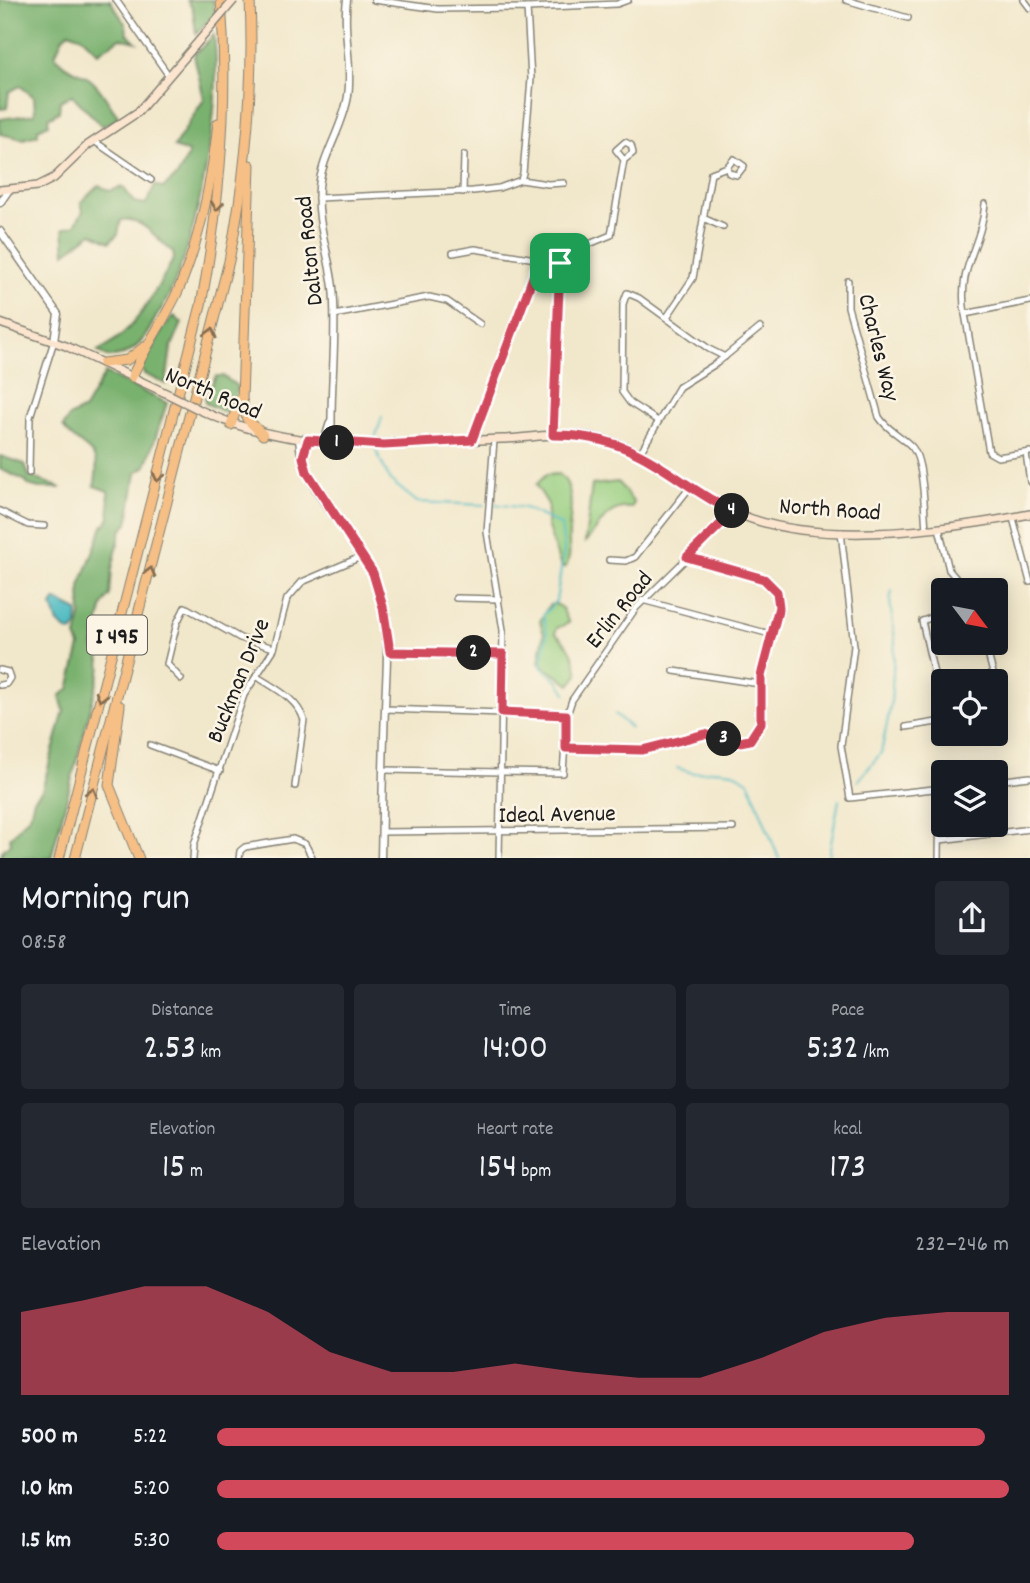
<!DOCTYPE html>
<html lang="en">
<head>
<meta charset="utf-8">
<style>
  body { margin:0; font-family:Dekko,sans-serif; background:#242831; color:#f1f3f6; height:100vh; display:flex; flex-direction:column; font-size:26px; white-space:nowrap }
  * { box-sizing:border-box; margin:0 }
  p { font-size:23px; color:#9ea1a6 }
  .icon { flex:none; width:38px; height:38px; fill:none; stroke:currentColor; stroke-width:2; stroke-linecap:round; stroke-linejoin:round }
  .map { position:relative; height:858px; overflow:hidden }
  .drawer { display:flex; flex-direction:column; background:#171b24; flex:1 }
  .drawer>* { flex:none }
  .needle { width:46px; rotate:122deg }
  .fabs { position:absolute; left:931px; top:578px; display:grid; gap:14px }
  .fabs a { display:grid; place-items:center; width:77px; height:77px; border-radius:7px; background:#171b24; box-shadow:0 4px 18px #0003; font-size:35px }
  .pin { position:absolute; display:grid; place-items:center; width:60px; height:60px; color:#fff; margin:-30px; border-radius:14px; box-shadow:0 4px 10px #0006 }
  .km { position:absolute; width:35px; height:35px; margin:-18px; border-radius:50%; background:#222; color:#fff; font-size:19px; line-height:35px; text-align:center }
  .round { display:grid; place-items:center; flex:none; width:74px; height:74px; border-radius:7px; background:#242831 }
  .overview { display:flex; align-items:center; justify-content:space-between; height:119px; padding:0 21px }
  h1 { font-size:38px; font-weight:600; line-height:52px }
  .figures { display:grid; grid-template-columns:repeat(3,1fr); gap:10px; height:119px; padding:7px 21px }
  .figures div { display:grid; align-content:center; border-radius:7px; background:#242831; text-align:center }
  .figures b { font-size:35px; font-weight:600 }
  .figures small { font-size:19px; font-weight:400 }
  .figures p { font-size:19px }
  .chart { height:196px; padding:14px 21px }
  .chart p { display:flex; justify-content:space-between }
  .chart svg { width:100%; height:126px; margin-top:7px; fill:#d1495b; opacity:.7 }
  ul { padding:0 21px; list-style:none; font-size:23px }
  li { display:grid; grid-template-columns:112px 84px 1fr; align-items:center; height:52px }
  li i { height:18px; border-radius:9px; background:#d1495b }
  .map>svg:first-child { display:block }
</style>
</head>
<body>
<div class="map">
<svg width="1030" height="859" viewBox="0 0 1030 859">
  <rect width="100%" height="100%" fill="#fcf5e5"/>
  <filter id="ink" filterUnits="userSpaceOnUse"><feTurbulence type="fractalNoise" baseFrequency=".0143" numOctaves="2"/><feDisplacementMap in="SourceGraphic" scale="14" xChannelSelector="R" yChannelSelector="G"/><feConvolveMatrix kernelMatrix="1 2 1 2 8 2 1 2 1" color-interpolation-filters="sRGB"/></filter>
  <filter id="wash" filterUnits="userSpaceOnUse"><feTurbulence type="fractalNoise" baseFrequency=".00686" numOctaves="4" result="noise"/><feDisplacementMap in="SourceGraphic" scale="28" xChannelSelector="R" yChannelSelector="G"/><feGaussianBlur stdDeviation="1.57" result="paint"/><feColorMatrix in="noise" values="0 0 0 0 0 0 0 0 0 0 0 0 0 0 0 0 0 1.4 0 .05"/><feComposite in="paint" operator="in"/></filter>
  <g filter="url(#wash)">
    <rect width="100%" height="100%" fill="#f1e7cb"/>
    <g fill="#97ce80" stroke="#5a754e" stroke-width="2">
      <path d="M559 474C576 486 570 516 569 533 568 546 572 555 566 567L563 568 559 562 547 524 548 504 536 485 546 475Z"/>
      <path d="M618 482 634 503 631 508C606 505 599 529 585 542L592 485Z"/>
      <path d="M556 604 562 608 569 623 557 628 555 633C571 646 575 656 578 675L570 685 539 663 544 634 540 621 549 605Z"/>
    </g>
    <g fill="#79b16e" stroke="#4a6645" stroke-width="2">
      <path d="M0 0H110L126 25 127 33 136 42 120 38 98 53 82 37 69 32 63 37 55 55C64 70 78 70 91 80 102 89 109 105 118 116L117 120 102 126 72 95 60 101 59 112 48 118 49 124 38 129V135L23 139 0 134V119L35 114 34 97 20 86 9 92 7 108 0 109Z"/>
      <path d="M187 0H213L215 14 196 34 193 10Z"/>
      <path d="M214 35C223 103 199 230 170 293 166 303 159 311 154 321 145 340 131 359 107 357L98 351C137 331 153 295 174 258L173 252C157 240 143 217 121 220L118 234 110 242 92 233 65 253 63 229 75 225 83 211 81 202 99 185 109 191 123 187 134 202 146 204 155 185 163 188 178 175 189 153 174 147 204 99 194 55Z"/>
      <path d="M174 316 182 323 171 348 166 384 144 374 141 368 165 326Z"/>
      <path d="M105 373 167 403 146 466 136 473 128 523 121 531 112 569 110 595 103 605 93 646 99 655 101 668 51 858H1L2 851 11 843 10 838 30 815 34 799 42 790 64 711 60 696 69 689 80 646 76 637 81 616 80 586 103 526 110 518 108 491 94 486C104 444 82 453 63 427L69 417 84 409Z"/>
      <path d="M216 376H223L238 387 229 414 205 403V398Z"/>
      <path d="M0 456 25 464 29 476 61 488H39L28 485 26 481 0 469Z"/>
    </g>
    <path fill="#4bbac1" stroke="#346b6e" stroke-width="2" d="M56 600 78 611 77 625 73 631 69 632 58 623 52 606Z"/>
    <g fill="none" stroke-linecap="round" stroke-linejoin="round">
      <g stroke="#4bbac1" stroke-width="2">
        <path d="M375 439 382 417"/>
        <path d="M376 451 390 480 417 502 484 505"/>
        <path d="M494 504 525 508 561 525 564 550 556 601 543 615 547 634 541 667 559 682 566 693"/>
        <path d="M615 714 631 728"/>
        <path d="M677 768 693 773 716 770 734 772 749 782 779 859"/>
        <path d="M858 781 881 753 891 704 895 640 890 601 892 591"/>
        <path d="M828 859 839 800"/>
      </g>
    </g>
  </g>
  <g filter="url(#ink)">
    <g fill="none" stroke-linecap="round" stroke-linejoin="round">
      <g stroke="#868274" stroke-width="8">
        <g id="minor">
          <path d="M116 0 169 76"/>
          <path d="M846 0 908 18"/>
          <path d="M1024 0 1030 8"/>
          <path d="M527 8 617 4 628 0"/>
          <path d="M94 141 151 180"/>
          <path d="M521 180 548 184 564 183"/>
          <path d="M463 192 464 155"/>
          <path d="M318 198 473 191 499 188 521 180 523 173 531 79 527 8 438 9 374 0"/>
          <path d="M703 218 723 227"/>
          <path d="M453 253 475 249 560 263"/>
          <path d="M560 263 577 249 611 235 624 160 633 153 631 145 625 142 616 150 624 160"/>
          <path d="M848 281V307L879 417C888 431 901 435 912 447 924 461 924 510 926 529"/>
          <path d="M1030 301 965 314 989 452 998 457 1030 452"/>
          <path d="M965 314C957 266 981 249 985 204"/>
          <path d="M334 315 429 297 447 301 480 324"/>
          <path d="M667 317 693 278 711 173 727 167 729 173 737 175 744 166 734 159 727 167"/>
          <path d="M658 421 630 403 622 392 623 304 627 293 639 298 709 349 725 357"/>
          <path d="M553 435 560 263"/>
          <path d="M472 440 539 261"/>
          <path d="M494 440 487 532 503 630 499 859"/>
          <path d="M640 453 679 387 717 363 760 328"/>
          <path d="M1026 453 1030 482"/>
          <path d="M29 473 30 417 54 341"/>
          <path d="M0 511 28 525 44 526"/>
          <path d="M1013 518 1030 582"/>
          <path d="M939 528 949 570 966 590"/>
          <path d="M841 532 854 646 841 746 850 798 943 788"/>
          <path d="M609 560 626 561 635 557 691 486"/>
          <path d="M456 598 499 599"/>
          <path d="M642 600 770 634"/>
          <path d="M943 614 922 621 943 713"/>
          <path d="M985 642 995 681"/>
          <path d="M390 652 503 654"/>
          <path d="M0 670 8 672 10 678 6 684 0 685"/>
          <path d="M674 671 760 684"/>
          <path d="M256 676C274 688 297 698 304 720L295 786"/>
          <path d="M181 679 167 664 177 623 185 607 240 638 274 648"/>
          <path d="M996 685 1000 716H996"/>
          <path d="M385 709 567 715"/>
          <path d="M906 727 943 721"/>
          <path d="M150 745 220 771"/>
          <path d="M566 748 642 750 705 734 734 742 750 740 761 723V676L778 607 777 592 764 579 687 557"/>
          <path d="M384 770 563 773 567 715 572 700 636 608 734 512"/>
          <path d="M996 781 1030 777"/>
          <path d="M382 832 733 828"/>
          <path d="M940 840 1030 829"/>
          <path d="M193 859 194 845 244 695 274 649 287 599 302 582 363 556"/>
          <path d="M239 859 240 851 245 847 293 839 305 844 313 859"/>
          <path d="M939 859 940 788"/>
        </g>
      </g>
      <g stroke="#868274" stroke-width="9">
        <g id="tertiary">
          <path d="M0 203 9 190"/>
          <path d="M0 231 58 314 54 341"/>
          <path d="M299 440C303 498 361 534 378 588 392 630 386 667 385 709 383 759 382 809 381 859"/>
          <path d="M324 442 330 422"/>
          <path d="M332 442C329 391 338 339 333 287 329 253 316 223 319 187 322 155 343 128 348 96 353 63 342 32 347 0"/>
          <path d="M303 457 308 441"/>
        </g>
      </g>
      <g stroke="#868274" stroke-width="10">
        <g id="secondary">
          <path d="M0 190 38 186 54 178 88 145 138 112 210 28"/>
          <path d="M0 323 66 346 170 395"/>
          <path d="M200 410C295 456 400 443 502 439 530 438 558 432 587 436 644 444 682 486 732 511 811 549 946 530 1030 514"/>
        </g>
      </g>
      <g stroke="#868274" stroke-width="11">
        <g id="motorway">
          <path d="M250 165 242 399 247 419 263 435"/>
          <path d="M103 363 127 360 144 347"/>
          <path d="M132 377C145 347 164 321 178 291 201 238 212 179 218 123"/>
          <path d="M231 425 240 399"/>
          <path d="M120 706 109 785 139 859"/>
          <path d="M59 859 201 305C220 204 229 103 221 0"/>
          <path d="M75 859 229 261C246 175 254 88 250 0"/>
        </g>
      </g>
      <use href="#minor" stroke="#fff" stroke-width="5"/>
      <use href="#tertiary" stroke="#fff" stroke-width="6"/>
      <use href="#secondary" stroke="#fbe5cf" stroke-width="7"/>
      <use href="#motorway" stroke="#f5bf86" stroke-width="9"/>
      <g stroke="#868274" stroke-width="10" stroke-linecap="butt">
        <g id="secondary-bridge">
          <path d="M210 28 234 0"/>
          <path d="M170 395 200 410"/>
        </g>
      </g>
      <use href="#secondary-bridge" stroke="#fbe5cf" stroke-width="7"/>
    </g>
    <defs><path id="oneway-chevron" d="M-2-3.5L2.5 0L-2 3.5" fill="none" stroke-width="1.6" stroke-linecap="round" stroke-linejoin="round" transform="scale(1.75)"/></defs>
    <g stroke="#886e51">
      <use href="#oneway-chevron" transform="translate(217 206) rotate(97)"/>
      <use href="#oneway-chevron" transform="translate(211 333) rotate(-76)"/>
      <use href="#oneway-chevron" transform="translate(158 477) rotate(104)"/>
      <use href="#oneway-chevron" transform="translate(150 572) rotate(-76)"/>
      <use href="#oneway-chevron" transform="translate(101 697) rotate(105)"/>
      <use href="#oneway-chevron" transform="translate(92 792) rotate(-75)"/>
    </g>
  </g>
  <g fill="none" stroke-linecap="round" stroke-linejoin="round" filter="url(#ink)">
    <g stroke="#fff" stroke-width="14">
      <path id="route" d="M539 261 560 263 553 435C636 434 666 477 733 512L687 557 764 579 777 592 779 607 761 676V723L750 740 734 743 705 734 642 750 566 748V715L502 712 503 654 390 652 383 607 373 573 307 472 303 457 308 440 384 445 472 440Z"/>
    </g>
    <use href="#route" stroke="#d1495b" stroke-width="9"/>
  </g>
  <g text-anchor="middle" stroke-width="5" stroke-linejoin="round" paint-order="stroke">
    <rect fill="#fcf5e5" stroke="#5f5d58" stroke-width="2" x="87" y="615.5" width="60" height="39" rx="5"/>
    <g font-size="23" font-weight="bold" fill="#1c1c1c">
      <text x="117" y="643">I 495</text>
    </g>
    <g font-size="24" fill="#1c1c1c" stroke="#fcf5e5">
      <text transform="translate(308 251) rotate(-96)" y="8">Dalton Road</text>
      <text transform="translate(880 347) rotate(76)" y="8">Charles Way</text>
      <text transform="translate(214 392) rotate(23)" y="8">North Road</text>
      <text transform="translate(830 508) rotate(4)" y="8">North Road</text>
      <text transform="translate(618 609) rotate(-51)" y="8">Erlin Road</text>
      <text transform="translate(237 680) rotate(-68)" y="8">Buckman Drive</text>
      <text transform="translate(557 813) rotate(-1)" y="8">Ideal Avenue</text>
    </g>
  </g>
</svg>
<div class="fabs">
<a><svg class="needle" viewBox="-14 -14 28 28"><path d="M0-13l5 13h-10z" fill="#e53935"/><path d="M0 13l5-13h-10z" fill="#9ea1a6"/></svg></a>
<a><svg class="icon" aria-label="locate" viewBox="0 0 24 24"><circle cx="12" cy="12" r="6"/><path d="M12 2v4M12 18v4M2 12h4M18 12h4"/></svg></a>
<a><svg class="icon" aria-label="layers" viewBox="0 0 24 24"><path d="M12 4l9 5-9 5-9-5zM3 14l9 5 9-5"/></svg></a>
</div>
<div class="pin" style="left:560px;top:263px;background:#1e9e55"><svg class="icon" aria-label="arrive" viewBox="0 0 24 24"><path d="M6 21V4h12l-3 4 3 4H6"/></svg></div>
<b class="km" style="left:337px;top:443px">1</b>
<b class="km" style="left:474px;top:653px">2</b>
<b class="km" style="left:724px;top:739px">3</b>
<b class="km" style="left:732px;top:511px">4</b>
</div>
<section class="drawer">
<div class="overview"><div><h1>Morning run</h1><p>08:58</p></div><a class="round"><svg class="icon" aria-label="share" viewBox="0 0 24 24"><path d="M12 15V3M7 8l5-5 5 5M5 13v7h14v-7"/></svg></a></div>
<div class="figures">
<div><p>Distance</p><b>2.53<small> km</small></b></div>
<div><p>Time</p><b>14:00</b></div>
<div><p>Pace</p><b>5:32<small> /km</small></b></div>
</div>
<div class="figures">
<div><p>Elevation</p><b>15<small> m</small></b></div>
<div><p>Heart rate</p><b>154<small> bpm</small></b></div>
<div><p>kcal</p><b>173</b></div>
</div>
<div class="chart"><p><span>Elevation</span>232–246 m</p>
<svg viewBox="0 0 160 44" preserveAspectRatio="none"><path d="M0 44V15L10 11L20 6L30 6L40 15L50 29L60 36L70 36L80 33L90 36L100 38L110 38L120 31L130 22L140 17L150 15L160 15V44z"/></svg>
</div>
<ul>
<li><b>500 m</b>5:22<i style="width:97%"></i></li>
<li><b>1.0 km</b>5:20<i style="width:100%"></i></li>
<li><b>1.5 km</b>5:30<i style="width:88%"></i></li>
</ul>
</section>
</body>
</html>
